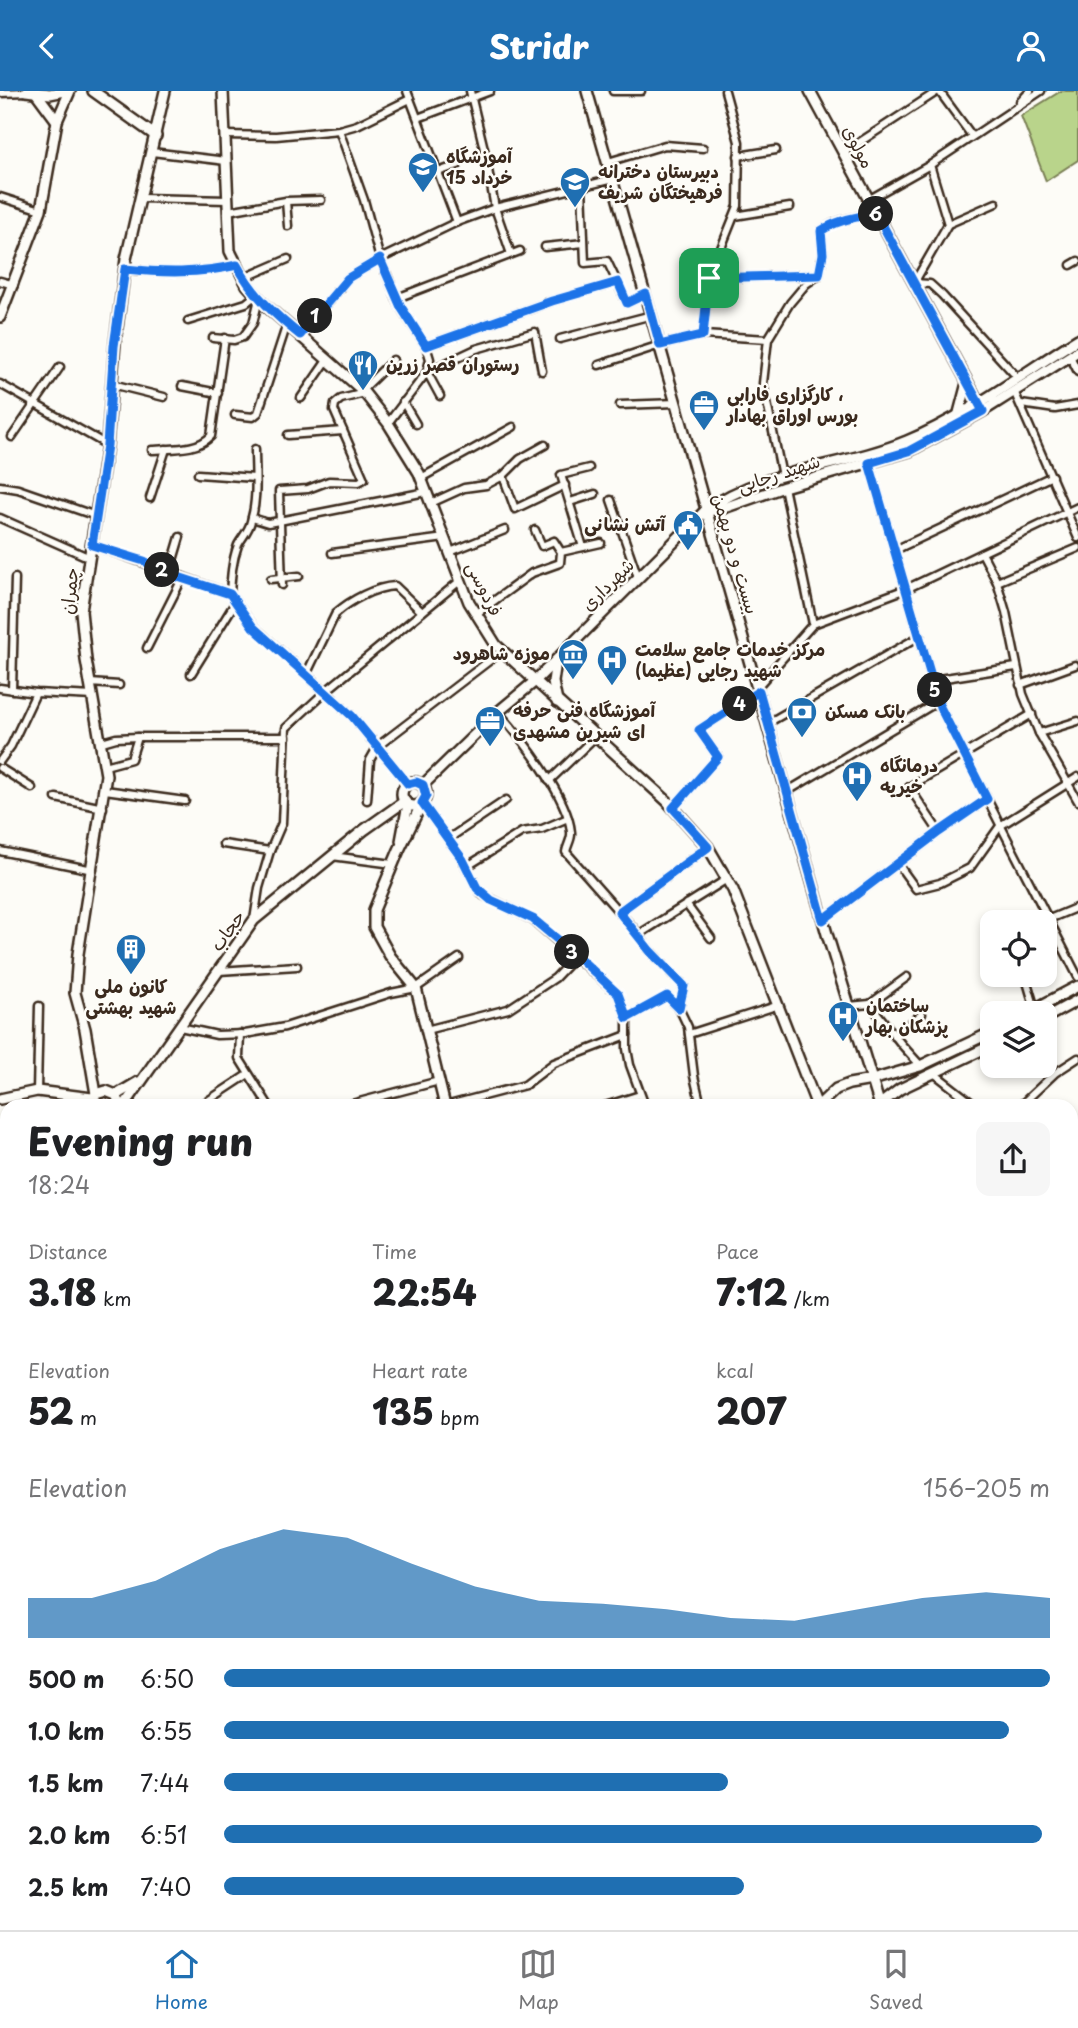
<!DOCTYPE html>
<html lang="en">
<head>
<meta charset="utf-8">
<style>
  body { margin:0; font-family:"Playpen Sans","Playpen Sans Arabic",sans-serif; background:#f6f6f6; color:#202124; height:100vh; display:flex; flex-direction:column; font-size:26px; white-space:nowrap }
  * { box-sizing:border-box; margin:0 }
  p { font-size:23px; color:#757577 }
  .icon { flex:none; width:38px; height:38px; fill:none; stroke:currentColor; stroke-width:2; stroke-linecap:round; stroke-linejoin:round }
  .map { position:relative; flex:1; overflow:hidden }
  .drawer { position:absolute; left:0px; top:1008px; width:1078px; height:831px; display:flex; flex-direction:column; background:#fff; border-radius:21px 21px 0 0; box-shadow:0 4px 10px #0003 }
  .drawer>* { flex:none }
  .fabs { position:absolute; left:980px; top:819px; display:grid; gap:14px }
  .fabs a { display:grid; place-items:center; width:77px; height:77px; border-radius:14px; background:#fff; box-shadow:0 4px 10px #0003; font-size:35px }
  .pin { position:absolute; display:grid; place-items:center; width:60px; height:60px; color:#fff; margin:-30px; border-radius:14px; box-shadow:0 4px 10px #0006 }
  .km { position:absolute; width:35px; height:35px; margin:-18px; border-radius:50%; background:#222; color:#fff; font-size:19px; line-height:35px; text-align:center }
  .round { display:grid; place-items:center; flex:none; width:74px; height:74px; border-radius:14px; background:#f6f6f6 }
  .headline { display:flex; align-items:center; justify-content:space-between; height:119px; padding:0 28px }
  h1 { font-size:38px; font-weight:800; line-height:52px }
  .stats { display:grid; grid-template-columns:repeat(3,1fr); gap:10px; height:119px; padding:7px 28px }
  .stats div { display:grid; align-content:center }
  .stats b { font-size:35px; font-weight:800 }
  .stats small { font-size:19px; font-weight:400 }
  .stats p { font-size:19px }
  .chart { height:196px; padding:14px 28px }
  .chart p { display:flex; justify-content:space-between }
  .chart svg { width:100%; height:126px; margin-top:7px; fill:#1f6fb2; opacity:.7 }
  ul { padding:0 28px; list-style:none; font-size:23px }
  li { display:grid; grid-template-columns:112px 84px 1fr; align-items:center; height:52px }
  li i { height:18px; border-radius:9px; background:#1f6fb2 }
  header { display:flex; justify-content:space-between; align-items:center; height:91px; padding:0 28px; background:#1f6fb2; color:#fff; font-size:32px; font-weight:800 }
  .menu { display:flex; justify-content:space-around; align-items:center; height:98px; border-top:2px solid #e0e0e0; background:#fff; font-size:19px; color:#757577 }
  .menu a { display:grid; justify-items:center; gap:4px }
  .menu .selected { color:#1f6fb2 }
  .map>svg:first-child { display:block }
</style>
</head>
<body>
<header><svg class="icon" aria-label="back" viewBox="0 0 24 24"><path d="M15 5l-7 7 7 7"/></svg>Stridr<svg class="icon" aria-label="person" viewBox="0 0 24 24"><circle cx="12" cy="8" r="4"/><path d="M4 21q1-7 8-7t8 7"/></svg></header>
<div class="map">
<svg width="1078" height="1839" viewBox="0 0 1078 1839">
  <rect width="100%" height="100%" fill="#fdfcf7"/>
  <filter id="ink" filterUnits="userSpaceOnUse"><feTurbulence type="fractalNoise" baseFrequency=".0143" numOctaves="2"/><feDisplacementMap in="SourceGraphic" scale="14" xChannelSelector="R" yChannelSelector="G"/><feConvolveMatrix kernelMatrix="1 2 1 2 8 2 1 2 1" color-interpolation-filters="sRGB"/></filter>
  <g filter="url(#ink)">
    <path fill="#b9d48b" stroke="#7a7f54" stroke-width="2" d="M1061 0H1078V69L1046 90 1021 25Z"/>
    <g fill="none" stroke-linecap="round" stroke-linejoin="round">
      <g stroke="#3b2a1e" stroke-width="11">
        <g id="street">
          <path d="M407 0 457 131"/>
          <path d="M470 0 485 62 495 117 511 163"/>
          <path d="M613 0H641"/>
          <path d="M939 0 972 45"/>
          <path d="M0 2 27 1"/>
          <path d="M1020 11 1030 0"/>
          <path d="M418 27 490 0"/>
          <path d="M339 39 364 109 380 168 401 217 426 255 430 268 427 281 388 332"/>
          <path d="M225 44 276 45 339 39 357 34 410 8"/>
          <path d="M152 61 226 70"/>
          <path d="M843 62 938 0"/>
          <path d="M738 65 776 59"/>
          <path d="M608 71 665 54 703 57"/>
          <path d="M930 74 948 133 914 192 930 193 942 204 1017 286"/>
          <path d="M438 81 458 74"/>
          <path d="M582 95 585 172 607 170 627 212 646 203"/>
          <path d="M0 106 41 119"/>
          <path d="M141 107 228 109"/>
          <path d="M868 109 930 74 1041 0"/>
          <path d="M286 110 288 135"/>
          <path d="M228 120 286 110 321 109"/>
          <path d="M735 125 790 116"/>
          <path d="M948 133 996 112"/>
          <path d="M545 156 584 152"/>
          <path d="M1071 174 1078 170"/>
          <path d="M125 178C163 182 199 183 237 174"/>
          <path d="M244 187 288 168"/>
          <path d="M709 187 819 184"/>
          <path d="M0 190 14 194"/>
          <path d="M397 207 520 160"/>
          <path d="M188 230 246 212 256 204"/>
          <path d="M300 244 348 187 380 168 457 131 495 117 613 88"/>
          <path d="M703 244 709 187 738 115 739 51 725 0"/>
          <path d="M213 247 234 249 243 246 253 232 259 208"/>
          <path d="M560 248 652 224"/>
          <path d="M426 255 552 210 618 191"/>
          <path d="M1070 265 1078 281"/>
          <path d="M599 274 660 254 703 244 768 248"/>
          <path d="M427 281 476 258 535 241 542 280"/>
          <path d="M427 281 440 305"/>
          <path d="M0 293 107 354"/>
          <path d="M112 293 164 306"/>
          <path d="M182 295 218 302"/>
          <path d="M362 299 393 269"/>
          <path d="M1014 300 1078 447"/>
          <path d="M301 307 328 268"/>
          <path d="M403 311 416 333"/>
          <path d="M1021 313 1055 318 1078 314"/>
          <path d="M620 314 677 312"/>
          <path d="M235 324 253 326 258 322 287 233"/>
          <path d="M288 344 343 340"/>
          <path d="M12 346 60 276"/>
          <path d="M255 358C255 382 258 407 251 430 249 440 242 446 238 454 232 470 231 486 230 503L253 535 352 625 408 693"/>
          <path d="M152 359C172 357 197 360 211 345L225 247"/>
          <path d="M869 372 940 616 1078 886"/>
          <path d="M198 383 255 387"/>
          <path d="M503 385 515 418 565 394"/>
          <path d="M782 385 763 292 768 248 790 212 806 193 819 184 823 163 821 140C836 128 858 126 876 122"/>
          <path d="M421 387 513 336"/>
          <path d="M0 395 18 398 96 425"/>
          <path d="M784 396 813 533"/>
          <path d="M150 407 166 358"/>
          <path d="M611 409 638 486"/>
          <path d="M570 411 595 403"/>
          <path d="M431 412 464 397 486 394 503 385 520 368 545 354"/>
          <path d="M0 427 90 467"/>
          <path d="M252 427 268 432 279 430 426 401"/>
          <path d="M92 454C139 469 184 487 230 503"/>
          <path d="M583 456 561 384 589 377"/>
          <path d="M895 459 1052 385"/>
          <path d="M450 461 505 439"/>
          <path d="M561 461 601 452"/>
          <path d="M332 462 445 447"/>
          <path d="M982 462 997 491 1006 521 1023 603 1039 642 1078 710"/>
          <path d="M169 483 180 446"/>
          <path d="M271 488 299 485"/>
          <path d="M997 491 1078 457"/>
          <path d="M282 494 279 400 308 398 329 390 359 391 364 388 334 319 335 313 341 308 365 302"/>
          <path d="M476 523 532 482 560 472 561 461 554 450 542 455 535 439"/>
          <path d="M147 557 183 486"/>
          <path d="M191 583 235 512"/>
          <path d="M306 584 336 522C351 509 375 496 395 495L422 521"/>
          <path d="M932 589 1016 576"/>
          <path d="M90 592 119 594"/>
          <path d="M1020 594 1075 574"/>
          <path d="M758 595 813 533 906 498 1078 416"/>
          <path d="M0 597 36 602 93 605"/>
          <path d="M12 599 15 487"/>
          <path d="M498 621C522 647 568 706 571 741 572 748 567 754 566 761L634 838 650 860 684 895 679 917 688 936 694 985 701 1015"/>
          <path d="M768 632 920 545"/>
          <path d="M1039 642 1078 630"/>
          <path d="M102 651 116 647 138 646H286"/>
          <path d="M0 670 11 655 36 602"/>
          <path d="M105 675 131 668 138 646"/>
          <path d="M0 677 32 697"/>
          <path d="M549 690 595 646"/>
          <path d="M105 699 185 710"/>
          <path d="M788 700 939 610"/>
          <path d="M56 707 103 717"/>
          <path d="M367 709 370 669 378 655 502 560"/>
          <path d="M422 712 463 769 477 797 483 804 533 829 618 903 627 927V958L630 974 645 1015"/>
          <path d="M673 717 718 666 699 639 759 600"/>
          <path d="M939 741 909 696 1032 623"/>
          <path d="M448 748 506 709"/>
          <path d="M223 753 270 760"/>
          <path d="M0 760 93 779"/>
          <path d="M332 765 393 773"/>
          <path d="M898 773 916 798 940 792 970 777 1000 735 1078 686"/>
          <path d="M466 776 522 741 542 738 568 727"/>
          <path d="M686 813 711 847"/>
          <path d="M619 821 708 756"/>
          <path d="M254 829 259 797 270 760 282 732 286 637 326 600 461 489"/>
          <path d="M823 829 939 741 987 708"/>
          <path d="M1042 831 1078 816"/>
          <path d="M638 844 727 788"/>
          <path d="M219 880 297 875"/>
          <path d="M987 881 992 879"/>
          <path d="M1025 884 1035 918"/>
          <path d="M870 913 907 886"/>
          <path d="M849 915 870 913 902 954 921 975"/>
          <path d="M627 927 667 905 679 917"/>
          <path d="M180 936 217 944 245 943 285 936 391 902 416 897 459 867"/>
          <path d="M426 939 508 918 555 887 576 865"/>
          <path d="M240 943 239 967 269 1015"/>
          <path d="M689 943 779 914"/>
          <path d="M894 945 922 923"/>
          <path d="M935 983 976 1015"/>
          <path d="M37 1000 39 915"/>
          <path d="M200 1015 247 984"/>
          <path d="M344 1015 439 990"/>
          <path d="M445 1015 525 994 554 972 627 944"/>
          <path d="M605 1015 640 1004"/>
          <path d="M1020 1015 1055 982 1078 967"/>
          <path d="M1071 1068 1078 1060"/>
          <path d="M1071 1093 1078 1098"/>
          <path d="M1071 1218 1078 1216"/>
          <path d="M1071 1380 1078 1399"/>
          <path d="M0 1458 7 1457"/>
          <path d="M0 1501 7 1572 0 1574"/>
          <path d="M0 1704 7 1710"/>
          <path d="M1071 1828H1078"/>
          <path d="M374 1832 377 1839"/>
          <path d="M636 1832 641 1839"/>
          <path d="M702 1832 712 1839"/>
          <path d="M813 1832 816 1839"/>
          <path d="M909 1832 911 1839"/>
          <path d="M1060 1832 1062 1839"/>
          <path d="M496 1836 505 1839"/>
          <path d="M224 1837 244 1839"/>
          <path d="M107 1839 166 1832"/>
          <path d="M692 1839 699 1832"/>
          <path d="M714 1839 718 1832"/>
          <path d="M838 1839 853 1832"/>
        </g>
      </g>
      <g stroke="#3b2a1e" stroke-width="14">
        <g id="secondary">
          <path d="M26 0 50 3 65 0"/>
          <path d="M93 0 156 45"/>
          <path d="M223 0 230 160 247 194 264 213 362 299 388 332 419 382 469 511 496 554 667 710 708 756 733 799 817 1015"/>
          <path d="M587 0 827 843 880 1015"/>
          <path d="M810 0 981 316"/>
          <path d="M37 3 57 30"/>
          <path d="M0 226 41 119 57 30 70 0"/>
          <path d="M959 322 967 292"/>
          <path d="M707 420 721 418 784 396 909 360 983 320 1078 260"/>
          <path d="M556 570 553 591 557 611"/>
          <circle cx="414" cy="703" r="12"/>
          <path d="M423 694 498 621 534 591 705 420C763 377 842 377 907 350 965 326 1025 281 1078 248"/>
          <path d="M422 712 399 759 374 819V836L390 865 416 897 445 1015"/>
          <path d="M401 750 408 713"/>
          <path d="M1027 922 1078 895"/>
          <path d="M1045 927 1078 909"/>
          <path d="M96 1003 85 938 75 902 78 863 106 684 86 569 81 520 107 354 115 252 126 168 165 0"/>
          <path d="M116 1004 138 991"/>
          <path d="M0 1008 37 1000 92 1007"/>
          <path d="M879 1014 900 998 992 954"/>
          <path d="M89 1015 96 1003 106 1000 116 1004 121 1015"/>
          <path d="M124 1015 254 829 364 739 405 710"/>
          <path d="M818 1015 836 998 849 993 872 989 920 975 992 941"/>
          <path d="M1071 1432 1078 1431"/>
          <path d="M1071 1494 1078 1509"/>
          <path d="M1071 1689 1078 1713"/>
          <path d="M7 1716 5 1723 7 1741"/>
          <path d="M17 1832V1839"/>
          <path d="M28 1832 29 1839"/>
          <path d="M459 1832 460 1839"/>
          <path d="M469 1832 470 1839"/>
        </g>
      </g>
      <use href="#street" stroke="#fdfcf7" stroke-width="6"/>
      <use href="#secondary" stroke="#fdfcf7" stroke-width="9"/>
    </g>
  </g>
  <g fill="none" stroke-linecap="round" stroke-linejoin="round" filter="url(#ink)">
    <g stroke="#fff" stroke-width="14">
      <path id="route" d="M876 122 983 320 909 360 869 372 940 616 987 708 939 741 823 829 759 600 699 639 718 666 673 717 708 756 619 821 650 860 684 895 679 917 667 905 627 927 618 903 576 864 533 828 491 809 477 797 463 769 422 712 426 705 423 694 416 691 408 693 352 625 253 536 230 503 169 483 144 470 92 454 107 354 114 255 125 178C163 182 199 183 237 174 253 204 274 223 300 244L348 187 380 168 401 216 426 255 552 210 618 191 627 212 646 203 660 254 703 244 709 187 819 184 823 163 821 140C836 129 858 126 876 122Z"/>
    </g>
    <use href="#route" stroke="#1a73e8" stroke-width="9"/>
  </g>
  <defs>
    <g id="school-pin" transform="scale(1.575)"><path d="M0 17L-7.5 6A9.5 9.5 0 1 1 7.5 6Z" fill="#1f6fb2" stroke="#fdfcf7"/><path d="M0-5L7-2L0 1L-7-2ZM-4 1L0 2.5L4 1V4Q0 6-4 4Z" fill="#fff"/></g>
    <g id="restaurant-pin" transform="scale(1.575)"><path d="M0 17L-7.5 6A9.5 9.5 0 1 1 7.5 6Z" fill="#1f6fb2" stroke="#fdfcf7"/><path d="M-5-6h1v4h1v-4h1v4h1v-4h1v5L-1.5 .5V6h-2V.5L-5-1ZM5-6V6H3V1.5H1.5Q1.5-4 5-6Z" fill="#fff"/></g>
    <g id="office-pin" transform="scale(1.575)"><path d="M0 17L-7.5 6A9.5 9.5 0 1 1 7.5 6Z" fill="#1f6fb2" stroke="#fdfcf7"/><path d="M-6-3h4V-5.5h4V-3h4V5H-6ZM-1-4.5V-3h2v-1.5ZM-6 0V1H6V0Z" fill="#fff"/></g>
    <g id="civic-pin" transform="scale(1.575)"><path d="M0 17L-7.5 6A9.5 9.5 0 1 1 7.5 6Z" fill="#1f6fb2" stroke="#fdfcf7"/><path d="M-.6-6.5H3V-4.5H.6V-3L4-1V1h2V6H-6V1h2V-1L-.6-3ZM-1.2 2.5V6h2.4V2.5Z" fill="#fff"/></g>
    <g id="museum-pin" transform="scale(1.575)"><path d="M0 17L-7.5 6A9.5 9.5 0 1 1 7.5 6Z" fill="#1f6fb2" stroke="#fdfcf7"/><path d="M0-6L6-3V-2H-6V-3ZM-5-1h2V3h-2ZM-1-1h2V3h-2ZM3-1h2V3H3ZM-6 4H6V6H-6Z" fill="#fff"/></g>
    <g id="hospital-pin" transform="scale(1.575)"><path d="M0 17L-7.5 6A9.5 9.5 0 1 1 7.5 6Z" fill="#1f6fb2" stroke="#fdfcf7"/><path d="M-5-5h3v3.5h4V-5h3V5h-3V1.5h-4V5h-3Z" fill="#fff"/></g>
    <g id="bank-pin" transform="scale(1.575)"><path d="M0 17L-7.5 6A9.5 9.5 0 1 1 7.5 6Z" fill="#1f6fb2" stroke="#fdfcf7"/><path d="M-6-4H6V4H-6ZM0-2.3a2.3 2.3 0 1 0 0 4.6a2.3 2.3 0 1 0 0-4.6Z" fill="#fff"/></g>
    <g id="building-pin" transform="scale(1.575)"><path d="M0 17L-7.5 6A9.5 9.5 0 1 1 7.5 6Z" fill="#1f6fb2" stroke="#fdfcf7"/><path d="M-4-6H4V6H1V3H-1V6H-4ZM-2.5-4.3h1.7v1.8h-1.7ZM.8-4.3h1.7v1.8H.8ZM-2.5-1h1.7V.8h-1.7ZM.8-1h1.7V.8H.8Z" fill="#fff"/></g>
  </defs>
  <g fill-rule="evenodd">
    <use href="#school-pin" x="423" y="76"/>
    <use href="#school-pin" x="575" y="91"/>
    <use href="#restaurant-pin" x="363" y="274"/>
    <use href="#office-pin" x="704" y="314"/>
    <use href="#civic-pin" x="688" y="434"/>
    <use href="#museum-pin" x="573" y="563"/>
    <use href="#hospital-pin" x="612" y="569"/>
    <use href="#bank-pin" x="802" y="621"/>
    <use href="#office-pin" x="490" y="630"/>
    <use href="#hospital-pin" x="857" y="685"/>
    <use href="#building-pin" x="131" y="858"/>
    <use href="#hospital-pin" x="843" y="925"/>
  </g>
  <g text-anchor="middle" stroke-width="5" stroke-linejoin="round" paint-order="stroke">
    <g font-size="18" fill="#3b2a1e" stroke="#fdfcf7">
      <text transform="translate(858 56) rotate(62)" y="6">مولوی</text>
      <text transform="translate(779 383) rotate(-18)" y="6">شهید رجایی</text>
      <text transform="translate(735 463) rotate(74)" y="6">بیست و دو بهمن</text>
      <text transform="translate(608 494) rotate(-45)" y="6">شهرداری</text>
      <text transform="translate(484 498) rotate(64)" y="6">فردوسی</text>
      <text transform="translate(70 500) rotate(-84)" y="6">چمران</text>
      <text transform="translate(228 840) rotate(-54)" y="6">حجاب</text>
    </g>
    <g font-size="18" font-weight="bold" fill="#3b2a1e" stroke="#fdfcf7" text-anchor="start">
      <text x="446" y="72">آموزشگاه<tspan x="446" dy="21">15 خرداد</tspan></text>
      <text x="598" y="87">دبیرستان دخترانه<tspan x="598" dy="21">فرهیختگان شریف</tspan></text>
      <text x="386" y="280">رستوران قصر زرین</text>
      <text x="727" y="310">کارگزاری فارابی ،<tspan x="727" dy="21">بورس اوراق بهادار</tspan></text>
      <text x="665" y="440" text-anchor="end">آتش نشانی</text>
      <text x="635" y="565">مرکز خدمات جامع سلامت<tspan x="635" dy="21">شهید رجایی (عظیما)</tspan></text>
      <text x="550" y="569" text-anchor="end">موزه شاهرود</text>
      <text x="513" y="626">آموزشگاه فنی حرفه<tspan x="513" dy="21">ای شیرین مشهدی</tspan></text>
      <text x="825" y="627">بانک مسکن</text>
      <text x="880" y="681">درمانگاه<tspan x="880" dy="21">خیریه</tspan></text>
      <text x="131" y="902" text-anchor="middle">کانون ملی<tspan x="131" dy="21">شهید بهشتی</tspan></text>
      <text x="866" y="921">ساختمان<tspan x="866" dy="21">پزشکان بهار</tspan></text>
    </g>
  </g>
</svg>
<div class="fabs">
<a><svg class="icon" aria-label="locate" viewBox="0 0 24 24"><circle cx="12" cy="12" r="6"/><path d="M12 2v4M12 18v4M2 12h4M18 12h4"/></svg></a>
<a><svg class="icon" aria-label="layers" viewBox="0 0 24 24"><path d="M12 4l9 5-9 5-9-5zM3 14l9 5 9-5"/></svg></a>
</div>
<div class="pin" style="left:709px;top:187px;background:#1e9e55"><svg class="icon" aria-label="arrive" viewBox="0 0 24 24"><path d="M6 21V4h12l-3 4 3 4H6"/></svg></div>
<b class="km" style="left:315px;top:225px">1</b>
<b class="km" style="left:162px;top:479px">2</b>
<b class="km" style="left:572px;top:861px">3</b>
<b class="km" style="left:740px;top:613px">4</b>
<b class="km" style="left:935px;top:599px">5</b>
<b class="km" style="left:876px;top:123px">6</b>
<section class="drawer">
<div class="headline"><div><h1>Evening run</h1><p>18:24</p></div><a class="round"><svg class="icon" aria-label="share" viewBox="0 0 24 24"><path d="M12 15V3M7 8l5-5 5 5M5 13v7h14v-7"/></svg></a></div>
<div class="stats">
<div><p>Distance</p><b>3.18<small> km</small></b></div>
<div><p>Time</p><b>22:54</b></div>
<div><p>Pace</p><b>7:12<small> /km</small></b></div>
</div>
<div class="stats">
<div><p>Elevation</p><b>52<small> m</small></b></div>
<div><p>Heart rate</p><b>135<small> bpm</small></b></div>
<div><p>kcal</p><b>207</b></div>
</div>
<div class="chart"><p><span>Elevation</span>156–205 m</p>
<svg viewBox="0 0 160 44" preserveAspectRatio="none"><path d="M0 44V30L10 30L20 24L30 13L40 6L50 9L60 18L70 26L80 31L90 32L100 34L110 37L120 38L130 34L140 30L150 28L160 30V44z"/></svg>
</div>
<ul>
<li><b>500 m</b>6:50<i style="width:100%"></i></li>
<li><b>1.0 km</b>6:55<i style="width:95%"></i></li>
<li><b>1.5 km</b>7:44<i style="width:61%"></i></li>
<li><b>2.0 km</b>6:51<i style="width:99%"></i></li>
<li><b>2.5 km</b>7:40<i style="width:63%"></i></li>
</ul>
</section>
</div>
<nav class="menu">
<a class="selected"><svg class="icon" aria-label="home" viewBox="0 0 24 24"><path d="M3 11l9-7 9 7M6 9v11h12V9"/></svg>Home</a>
<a><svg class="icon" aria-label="map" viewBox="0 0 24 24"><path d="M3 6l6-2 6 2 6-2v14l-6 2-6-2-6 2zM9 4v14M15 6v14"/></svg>Map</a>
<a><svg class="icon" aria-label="saved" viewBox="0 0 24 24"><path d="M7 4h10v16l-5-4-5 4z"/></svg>Saved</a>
</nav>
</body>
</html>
